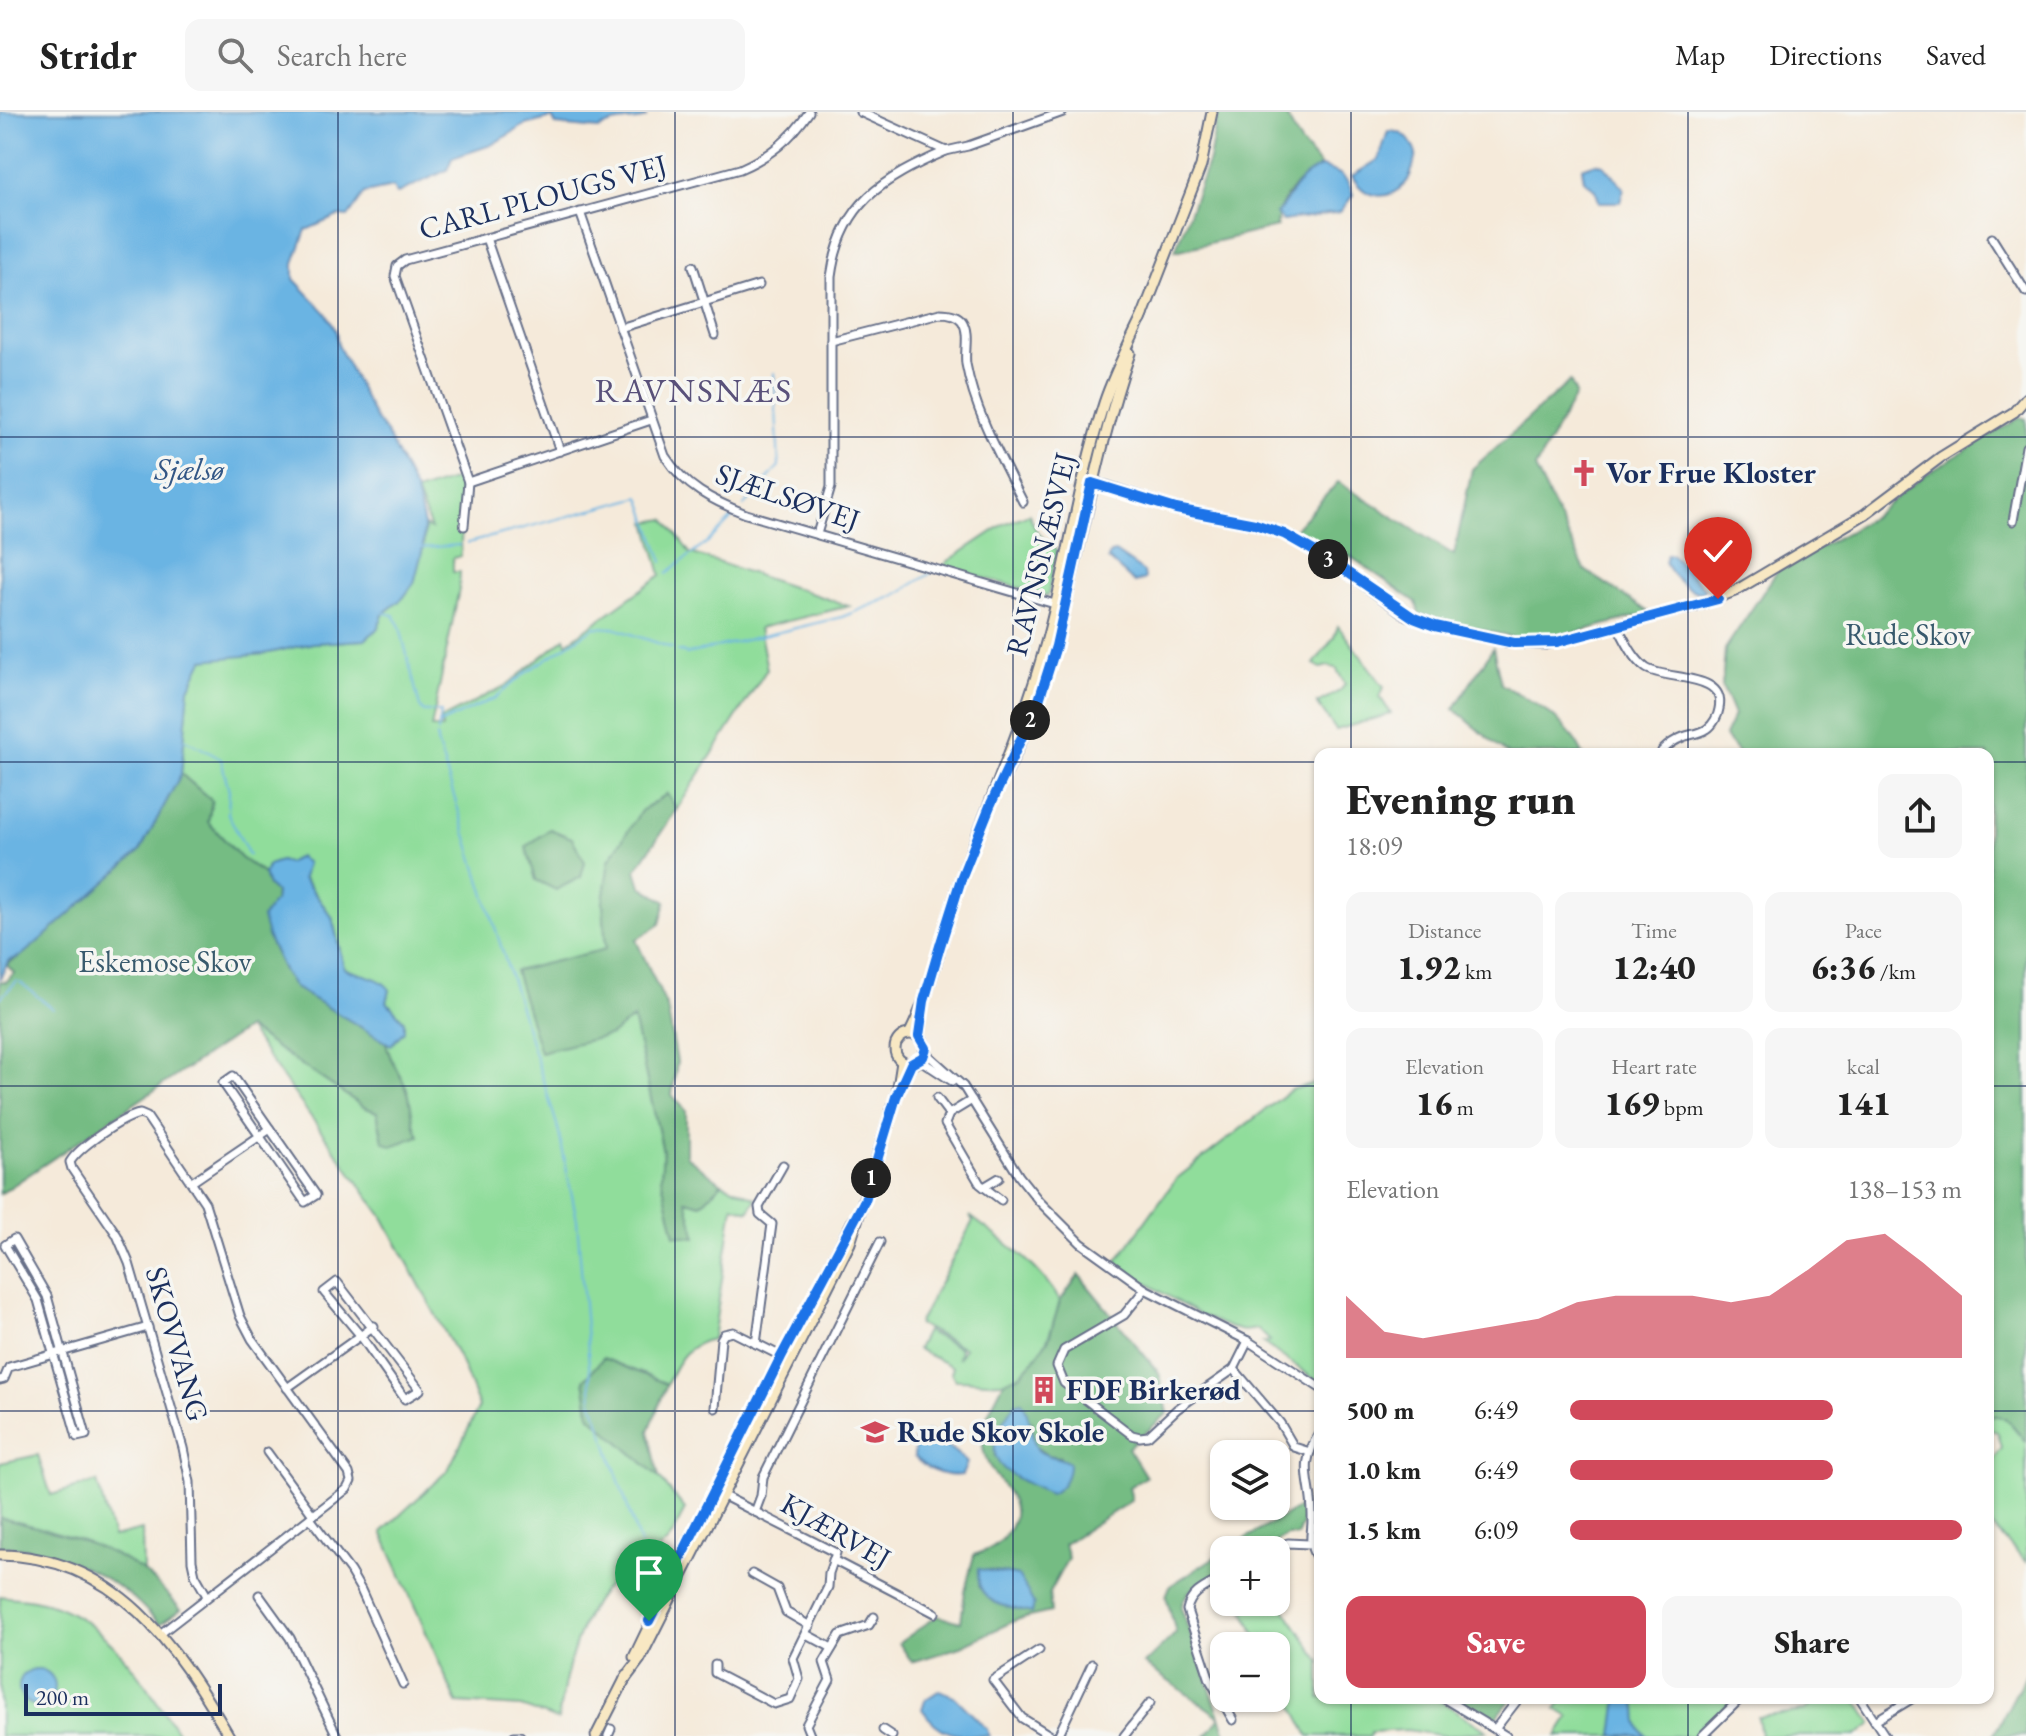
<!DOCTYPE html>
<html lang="en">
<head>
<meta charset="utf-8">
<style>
  body { margin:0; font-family:"EB Garamond",serif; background:#f6f6f6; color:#222; height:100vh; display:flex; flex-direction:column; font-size:30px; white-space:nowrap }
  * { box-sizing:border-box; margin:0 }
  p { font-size:26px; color:#767676 }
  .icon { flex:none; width:44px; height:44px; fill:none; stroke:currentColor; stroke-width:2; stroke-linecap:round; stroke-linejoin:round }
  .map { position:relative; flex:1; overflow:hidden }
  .drawer { position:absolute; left:1314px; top:636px; width:680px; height:956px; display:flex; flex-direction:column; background:#fff; border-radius:16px; box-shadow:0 2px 6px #0004 }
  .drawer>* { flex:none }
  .fabs { position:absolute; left:1210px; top:1328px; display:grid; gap:16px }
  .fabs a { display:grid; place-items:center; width:80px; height:80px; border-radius:16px; background:#fff; box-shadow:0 2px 6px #0004; font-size:40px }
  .scale { position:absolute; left:24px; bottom:20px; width:198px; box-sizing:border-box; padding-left:8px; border:4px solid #1b2f5e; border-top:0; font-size:22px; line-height:28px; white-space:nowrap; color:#1b2f5e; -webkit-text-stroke:6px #f6f6f2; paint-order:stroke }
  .pin { position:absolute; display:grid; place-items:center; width:68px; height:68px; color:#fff; margin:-82px -34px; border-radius:50% 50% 50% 0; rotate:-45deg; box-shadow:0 0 8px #0007 }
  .pin .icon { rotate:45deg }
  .km { position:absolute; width:40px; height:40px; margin:-20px; border-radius:50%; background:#222; color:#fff; font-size:22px; line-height:40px; text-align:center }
  .round { display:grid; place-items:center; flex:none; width:84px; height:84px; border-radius:16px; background:#f6f6f6 }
  .summary { display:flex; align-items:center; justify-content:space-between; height:136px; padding:0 32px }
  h1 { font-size:44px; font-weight:800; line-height:60px }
  .figures { display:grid; grid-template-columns:repeat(3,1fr); gap:12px; height:136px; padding:8px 32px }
  .figures div { display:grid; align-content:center; border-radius:16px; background:#f6f6f6; text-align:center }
  .figures b { font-size:34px; font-weight:800 }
  .figures small { font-size:22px; font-weight:400 }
  .figures p { font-size:22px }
  .chart { height:224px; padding:16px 32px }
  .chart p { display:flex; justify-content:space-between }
  .chart svg { width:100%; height:144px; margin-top:8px; fill:#d1495b; opacity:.7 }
  .button { display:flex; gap:16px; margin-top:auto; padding:16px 32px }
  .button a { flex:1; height:92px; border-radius:16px; background:#d1495b; color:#fff; font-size:32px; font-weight:800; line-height:92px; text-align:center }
  .button a+a { background:#f6f6f6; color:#222 }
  ul { padding:0 32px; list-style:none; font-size:26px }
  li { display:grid; grid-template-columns:128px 96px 1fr; align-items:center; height:60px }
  li i { height:20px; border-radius:10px; background:#d1495b }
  header { display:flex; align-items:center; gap:48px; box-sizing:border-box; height:112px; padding:0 40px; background:#fff; border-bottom:2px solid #e0e0e0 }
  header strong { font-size:38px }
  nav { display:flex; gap:44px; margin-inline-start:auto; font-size:28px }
  .search { width:560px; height:72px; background:#f6f6f6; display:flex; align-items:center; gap:20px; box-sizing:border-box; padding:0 28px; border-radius:16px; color:#767676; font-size:30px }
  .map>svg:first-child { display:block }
</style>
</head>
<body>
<header>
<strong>Stridr</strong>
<div class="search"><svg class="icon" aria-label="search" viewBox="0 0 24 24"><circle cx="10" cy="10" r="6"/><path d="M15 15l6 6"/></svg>Search here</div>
<nav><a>Map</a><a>Directions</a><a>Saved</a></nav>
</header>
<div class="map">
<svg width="2026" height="1624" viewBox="0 0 2026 1624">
  <rect width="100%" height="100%" fill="#f6f6f2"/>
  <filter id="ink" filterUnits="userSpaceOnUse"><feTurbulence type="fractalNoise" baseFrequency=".0125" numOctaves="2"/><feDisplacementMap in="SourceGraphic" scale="16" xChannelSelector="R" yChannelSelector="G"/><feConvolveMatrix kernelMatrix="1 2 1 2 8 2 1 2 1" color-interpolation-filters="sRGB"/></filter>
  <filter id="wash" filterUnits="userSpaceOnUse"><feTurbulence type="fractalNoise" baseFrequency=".006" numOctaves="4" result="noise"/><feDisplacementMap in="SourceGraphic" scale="32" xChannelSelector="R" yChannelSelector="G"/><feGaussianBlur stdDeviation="1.8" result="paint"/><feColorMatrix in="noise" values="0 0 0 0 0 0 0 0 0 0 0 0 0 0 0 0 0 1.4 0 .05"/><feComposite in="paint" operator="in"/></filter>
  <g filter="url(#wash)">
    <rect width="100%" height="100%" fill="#f5eada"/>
    <g fill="#90dd9b" stroke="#56867c" stroke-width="2">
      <path d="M461 365C466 387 460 419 461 444L453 446V460H460L459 477 431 616H442L441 607 507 573 565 526 567 531 661 463 647 410 665 407 690 441 849 494 759 516 767 557 677 697 666 682 603 790 606 837 633 905 663 1040 661 1065 685 1087 701 1092 722 1071 756 1086 749 1099 733 1094 713 1227C687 1231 677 1250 667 1272L603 1246 584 1268 590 1304 659 1365 685 1397C680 1407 675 1422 667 1430 648 1449 621 1458 603 1479 577 1510 564 1569 558 1608L521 1595 457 1591 382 1420 448 1358 479 1295 462 1252 383 1105 247 916 364 995 377 1000 383 1029 411 1010 408 980 388 946 386 930 391 932 403 919 404 909 387 890 390 878C372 864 363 865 344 856L332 805 303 765 287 751 280 749 268 753 264 762 241 746 208 710 212 689 181 662 189 577 203 547 264 542 313 531 365 528 377 517 384 501 403 486 414 470 423 436 425 414 431 417 416 380Z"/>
      <path d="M1029 402 1037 420 1057 439 1048 484 944 455 947 450 1004 412Z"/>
      <path d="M1338 514 1384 575 1380 585 1391 602 1336 618 1317 591 1340 579 1345 572 1336 556 1328 554 1321 556 1314 552 1334 525Z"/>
      <path d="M1320 969V1271L1263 1231 1270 1229 1258 1217C1252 1218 1245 1220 1239 1218 1202 1209 1148 1172 1116 1150L1176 1067 1291 978Z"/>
      <path d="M970 1104C1004 1130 1039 1152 1060 1189 1052 1218 1040 1260 1006 1269 992 1273 972 1267 956 1268L951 1261 953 1255 917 1237 926 1219 960 1236 958 1247 964 1236 918 1212 973 1109Z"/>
      <path d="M2000 1303 2008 1308 2026 1330V1450L1988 1410V1348L1992 1349 2002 1336 1998 1321 1988 1315V1304Z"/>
      <path d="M38 1343 51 1383 97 1370 113 1425 142 1418 143 1459C97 1434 51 1418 0 1406V1351Z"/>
      <path d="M0 1484C12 1486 26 1486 38 1489 106 1503 144 1571 180 1624H0Z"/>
      <path d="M1276 1485 1320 1549V1586H1436L1487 1619 1445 1624 1407 1618 1371 1620 1370 1624H1309L1276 1561V1534H1262L1244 1500 1261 1490H1276Z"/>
      <path d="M1564 1586H1734L1697 1624H1557L1569 1605 1556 1597Z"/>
      <path d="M1823 1586H1855L1872 1612 1856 1624H1761L1758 1605 1804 1599Z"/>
    </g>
    <g fill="#74bc83" stroke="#487670" stroke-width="2" fill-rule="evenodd">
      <path d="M1218 0H1284L1301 31 1321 55C1299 65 1276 90 1277 115L1175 139 1209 48Z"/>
      <path d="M1570 269 1576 282 1535 356 1585 458 1650 501 1535 531 1419 502 1416 490 1338 436 1292 420 1338 370 1454 443 1472 357Z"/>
      <path d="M2021 305 2026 307V1330C2014 1316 2008 1301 1988 1304V642H1739L1724 624 1734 603 1722 574 1725 537 1778 458 1848 420 1872 405 1925 363Z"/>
      <path d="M1493 536 1501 572C1535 591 1565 605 1583 642H1507L1454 597Z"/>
      <path d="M181 662 212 689 208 710 241 746 264 762 268 774 276 781 267 824 284 860 295 876 386 930C389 949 400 960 407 978 413 993 410 1007 419 1024L392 1034 383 1029 377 1000 364 995 247 916 0 1082V869L6 870 14 861 6 852 21 844 47 822 140 739Z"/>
      <path d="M667 682 677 697 636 758 641 774 666 790 660 812 636 828 667 895 677 950 672 983 686 999V1044L722 1071 701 1092 686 1088 696 1125 675 1123 661 1065 663 1039 633 906 611 923 540 940 515 859 606 837 603 790 609 748 641 699Z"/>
      <path d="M550 717 572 726 585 750 581 765 556 778 536 768 526 735Z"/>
      <path d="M1079 1163 1159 1261 1168 1301 1128 1336 1146 1365 1129 1375 1132 1388 1064 1432 1068 1446 1049 1481 1051 1500 1016 1508 957 1536 912 1550 899 1531 937 1504 961 1510 965 1479 974 1443C1000 1436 1025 1411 1009 1383 999 1366 985 1355 983 1334 980 1310 994 1291 1004 1270L1020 1263 1034 1248 1049 1226 1060 1189ZM1032 1310 1034 1334 1047 1343 1061 1345 995 1343ZM988 1458 1019 1464 1032 1500C1008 1494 994 1495 979 1474Z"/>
      <path d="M603 1246 667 1272 649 1319 659 1365 590 1304 584 1268Z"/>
      <path d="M1303 1393V1409L1297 1424H1287L1262 1438H1226Z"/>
      <path d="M0 1406C48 1417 98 1430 140 1457 155 1467 168 1484 181 1497L160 1512C148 1501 137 1487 123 1478 91 1455 40 1433 0 1435Z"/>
      <path d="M1224 1439V1459C1206 1468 1185 1475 1181 1496L1227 1624H1206L1220 1605 1144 1552 1176 1521 1166 1484 1170 1474Z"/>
      <path d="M2026 1562V1624H1993Z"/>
      <path d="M1454 1586H1512L1493 1610Z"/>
    </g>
    <g fill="#6ab4e3" stroke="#4272a0" stroke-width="2">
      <path d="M0 0H645L646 6C630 11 614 7 599 17L556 13 552 6 525 13 491 33 452 46 447 58 396 82 393 75 365 81 348 105 338 104 306 118 294 151V167L326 201 336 219 338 233 375 306 387 322 416 380 424 413 423 436 414 471 403 486 384 501 377 517 365 528 313 531 264 542 203 548 189 577 181 662 140 739 47 822 21 844 8 849 0 867Z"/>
      <path d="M1388 19C1404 19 1411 27 1416 42 1414 51 1412 65 1405 72 1386 91 1364 86 1352 64L1379 47Z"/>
      <path d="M1596 51 1604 53 1624 76 1620 90H1599L1596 78 1584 68 1582 56Z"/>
      <path d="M1321 55C1341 61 1347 63 1353 83L1340 100 1283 109 1276 102C1294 82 1294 67 1321 55Z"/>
      <path d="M1115 440 1144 460 1145 467 1135 471 1108 447 1110 441Z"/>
      <path d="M1667 442 1672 443 1705 477 1703 480C1689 482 1672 464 1665 451Z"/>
      <path d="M299 745 307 751 303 766 332 805 344 856C359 864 380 863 390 878L387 890 404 909V919L391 933 295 876 284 860 267 824 262 806 275 788 276 781 268 774 264 762 268 753 280 749 287 751Z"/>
      <path d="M1022 1290C1032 1304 1031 1333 1039 1339 1048 1346 1060 1344 1069 1351 1069 1365 1063 1376 1050 1382 997 1358 976 1349 1014 1292Z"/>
      <path d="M927 1320C933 1322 963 1346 967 1351L962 1363C944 1365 927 1358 914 1345L915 1328Z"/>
      <path d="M978 1457 1019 1464 1034 1492 1032 1501C1005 1494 976 1493 978 1457Z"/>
      <circle cx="37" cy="1575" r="18"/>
      <path d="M940 1578 954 1584 987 1617 989 1624C957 1624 940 1624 922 1597L925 1588Z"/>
      <path d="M1618 1586H1634C1642 1601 1631 1610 1647 1624L1613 1623Z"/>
    </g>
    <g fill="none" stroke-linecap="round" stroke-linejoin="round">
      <g stroke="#6ab4e3" stroke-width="2">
        <path d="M744 394 779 354 774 261"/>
        <path d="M468 431 640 385 663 450"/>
        <path d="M423 436 460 433"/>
        <path d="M667 461 708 430 736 402"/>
        <path d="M384 501 394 503 400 515 420 595 424 600 435 599"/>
        <path d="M678 539 687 542 842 505 894 484 931 461"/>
        <path d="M437 600H441L438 620"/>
        <path d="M439 612 495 586 527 560 595 515 614 516 672 536"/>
        <path d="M437 625V630L558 1016 577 1108 592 1288 640 1432"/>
        <path d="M185 627 221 647 229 679 228 702 249 743"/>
        <path d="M20 870 53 897"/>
        <path d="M0 886 17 869"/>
      </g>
    </g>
  </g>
  <g filter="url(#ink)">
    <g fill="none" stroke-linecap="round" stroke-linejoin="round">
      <g stroke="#677089" stroke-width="11">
        <g id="street">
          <path d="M860 0 946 39 968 34 1063 0"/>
          <path d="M580 100 665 344C685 375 711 388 746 402L1065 495"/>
          <path d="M486 126 560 339"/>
          <path d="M1992 126 2026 180"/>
          <path d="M693 154 715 223"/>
          <path d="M620 216 759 173"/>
          <path d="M831 229 940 201C948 201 957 202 962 209 970 221 964 239 966 252 975 301 1001 346 1023 390"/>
          <path d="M468 370 651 308"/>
          <path d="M2013 409 2026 335"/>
          <path d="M464 414 468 370 395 164 397 154 405 148 740 57C770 44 791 27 809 0"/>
          <path d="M817 422 831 375V165C841 91 882 67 946 39"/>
          <path d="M1618 515C1626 530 1633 546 1646 556 1666 569 1727 560 1719 597 1718 604 1713 613 1707 617 1700 622 1690 622 1683 625 1675 628 1668 633 1662 639"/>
          <path d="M925 940 963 974 1019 1064 1039 1089 1081 1131 1145 1177 1248 1229 1320 1276"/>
          <path d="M920 948 952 969"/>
          <path d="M233 964 316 1083 305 1090 223 971Z"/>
          <path d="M937 986 949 1002"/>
          <path d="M972 988 949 1002 945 1012 980 1072 1001 1088"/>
          <path d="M192 1070 270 1017"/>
          <path d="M984 1075 999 1066"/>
          <path d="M14 1127 47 1184 86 1323 77 1325 38 1188 5 1133Z"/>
          <path d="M337 1170 420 1278 405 1287 360 1223 324 1180Z"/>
          <path d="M1145 1177 1124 1203 1064 1238 1057 1254 1064 1271 1132 1323 1140 1325 1148 1324 1177 1297 1234 1257 1248 1229"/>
          <path d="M756 1232 772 1112 760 1102 759 1095 783 1053"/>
          <path d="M1234 1257 1280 1311 1294 1335 1310 1340"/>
          <path d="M0 1268 4 1267 9 1255 148 1215"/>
          <path d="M287 1276 374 1214"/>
          <path d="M715 1296 721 1227 724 1222 733 1220 787 1247"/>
          <path d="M1320 1320C1297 1356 1312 1367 1312 1402 1313 1425 1305 1430 1320 1451"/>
          <path d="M267 1340 313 1403"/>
          <path d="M755 1400 761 1384 763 1365 880 1130"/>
          <path d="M310 1406 350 1459 361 1478 403 1572"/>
          <path d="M1274 1438 1288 1431 1309 1432"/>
          <path d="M833 1448 935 1501"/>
          <path d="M752 1462 777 1476 786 1500 810 1514"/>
          <path d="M1224 1465C1208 1474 1191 1479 1187 1498L1210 1568 1233 1608"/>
          <path d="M259 1483 290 1526 337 1624"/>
          <path d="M160 1522 347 1377 351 1369 349 1361 252 1227 240 1204 205 1091 147 1005 140 1002C123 1005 79 1035 70 1050L72 1057 117 1123 129 1151 183 1336 190 1370 192 1449 195 1463 207 1484"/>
          <path d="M806 1522 832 1536"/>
          <path d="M1039 1538 993 1568 1022 1606 1051 1624"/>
          <path d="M715 1553V1561L774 1592 790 1587 799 1567 793 1546 828 1475 829 1461 836 1441 718 1381"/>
          <path d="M1443 1586 1506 1624"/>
          <path d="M1860 1586 1885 1624"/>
          <path d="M1875 1609 1913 1586"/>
          <path d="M1495 1617 1519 1586"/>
          <path d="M883 1618 892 1624"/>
          <path d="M810 1623 806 1613 830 1568 824 1550 840 1523 869 1513 874 1505"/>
          <path d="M514 1624H520"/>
          <path d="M608 1624 611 1617"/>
          <path d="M1058 1624 1092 1552"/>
          <path d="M1124 1624 1150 1591"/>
          <path d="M1702 1624 1741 1586"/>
        </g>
      </g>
      <g stroke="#677089" stroke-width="13">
        <g id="secondary">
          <path d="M1141 208 1201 54 1212 0"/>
          <path d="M1083 369 1106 374 1176 397 1255 412 1284 422 1328 447 1407 503 1435 514 1514 531 1546 532 1698 493 1735 479 1865 402 1941 345 2014 300 2026 286"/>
          <path d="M1007 660C1072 528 1082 379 1130 241"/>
          <path d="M910 921C934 873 943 817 961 766 990 687 1025 609 1047 527 1068 449 1079 369 1104 291 1114 261 1129 232 1143 203"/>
          <circle cx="910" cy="937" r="15"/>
          <path d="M897 982 902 950"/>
          <path d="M0 1443C116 1444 176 1533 229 1624"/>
          <path d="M634 1545 714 1379 853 1108"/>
          <path d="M625 1567 640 1547 850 1131 896 985 911 952"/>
          <path d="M596 1624 627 1563"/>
        </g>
      </g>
      <use href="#street" stroke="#fff" stroke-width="7"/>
      <use href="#secondary" stroke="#f8e8c3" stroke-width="9"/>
    </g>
  </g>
  <g fill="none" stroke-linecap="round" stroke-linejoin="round" filter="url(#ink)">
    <g stroke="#fff" stroke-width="16">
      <path id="route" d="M649 1509 781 1245 865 1088 896 985 911 952 923 945 926 936 919 924 924 889 940 834 962 764 990 694 1039 588 1056 534 1092 371 1176 397 1255 412 1284 422 1328 447 1414 506 1435 514 1514 531 1557 530 1718 487"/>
    </g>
    <use href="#route" stroke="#1a73e8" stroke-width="10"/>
  </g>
  <path fill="none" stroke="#1b2f5e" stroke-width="2" stroke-opacity="0.55" d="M338 0V1624M675 0V1624M1013 0V1624M1351 0V642M1688 0V642M0 325H2026M0 650H1320M1988 650H2026M0 974H1320M1988 974H2026M0 1299H1320M1988 1299H2026M1351 1586V1624M1688 1586V1624"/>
  <defs>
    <g id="church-bare" transform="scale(2.16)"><path d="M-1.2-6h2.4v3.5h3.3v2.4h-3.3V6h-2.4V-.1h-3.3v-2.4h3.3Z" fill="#d1495b" stroke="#f6f6f2" stroke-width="2.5" paint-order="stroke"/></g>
    <g id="building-bare" transform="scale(2.16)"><path d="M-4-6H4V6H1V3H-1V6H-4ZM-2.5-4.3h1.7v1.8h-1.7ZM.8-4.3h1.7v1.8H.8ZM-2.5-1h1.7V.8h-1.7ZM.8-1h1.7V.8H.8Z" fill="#d1495b" stroke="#f6f6f2" stroke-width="2.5" paint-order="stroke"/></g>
    <g id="school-bare" transform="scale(2.16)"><path d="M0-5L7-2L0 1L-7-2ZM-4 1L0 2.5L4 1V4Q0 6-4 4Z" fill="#d1495b" stroke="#f6f6f2" stroke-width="2.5" paint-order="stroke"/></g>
  </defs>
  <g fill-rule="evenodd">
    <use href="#church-bare" x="1584" y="361"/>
    <use href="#building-bare" x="1044" y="1278"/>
    <use href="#school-bare" x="875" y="1320"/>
  </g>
  <g text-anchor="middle" stroke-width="7" stroke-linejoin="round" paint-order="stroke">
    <g font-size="30" fill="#1b2f5e" stroke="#f6f6f2">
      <text transform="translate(543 85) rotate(-15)" y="10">CARL PLOUGS VEJ</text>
      <text transform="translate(788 385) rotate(19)" y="10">SJÆLSØVEJ</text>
      <text transform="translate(1041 442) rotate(-76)" y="10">RAVNSNÆSVEJ</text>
      <text transform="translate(177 1232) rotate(74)" y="10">SKOVVANG</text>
      <text transform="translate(836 1419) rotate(30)" y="10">KJÆRVEJ</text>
    </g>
    <g font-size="30" font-weight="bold" fill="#1b2f5e" stroke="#f6f6f2" text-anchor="start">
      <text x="1606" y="371">Vor Frue Kloster</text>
      <text x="1066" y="1288">FDF Birkerød</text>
      <text x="897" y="1330">Rude Skov Skole</text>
    </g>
    <g font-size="30" fill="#385a6d" stroke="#f6f6f2">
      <text x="1908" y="533">Rude Skov</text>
      <text x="165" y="860">Eskemose Skov</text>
    </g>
    <g font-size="32" font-style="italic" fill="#335786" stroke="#f6f6f2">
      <text x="189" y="368">Sjælsø</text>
    </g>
    <g font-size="34" letter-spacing="2" fill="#59517a" stroke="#f6f6f2">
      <text x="694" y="290">RAVNSNÆS</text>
    </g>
  </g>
</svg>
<div class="fabs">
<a><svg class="icon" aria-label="layers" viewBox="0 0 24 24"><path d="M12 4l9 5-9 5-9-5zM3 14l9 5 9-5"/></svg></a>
<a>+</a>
<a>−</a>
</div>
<div class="scale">200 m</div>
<div class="pin" style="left:649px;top:1509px;background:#1e9e55"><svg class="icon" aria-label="arrive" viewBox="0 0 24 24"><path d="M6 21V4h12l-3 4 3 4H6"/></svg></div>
<div class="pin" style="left:1718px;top:487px;background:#d93025"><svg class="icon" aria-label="check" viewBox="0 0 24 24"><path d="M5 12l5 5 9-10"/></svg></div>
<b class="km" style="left:871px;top:1066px">1</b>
<b class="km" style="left:1030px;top:608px">2</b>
<b class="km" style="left:1328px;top:447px">3</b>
<section class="drawer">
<div class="summary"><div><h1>Evening run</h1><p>18:09</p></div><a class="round"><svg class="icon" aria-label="share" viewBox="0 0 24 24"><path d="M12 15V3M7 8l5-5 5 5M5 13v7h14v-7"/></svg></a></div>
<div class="figures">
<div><p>Distance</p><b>1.92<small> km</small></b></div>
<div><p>Time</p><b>12:40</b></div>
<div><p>Pace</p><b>6:36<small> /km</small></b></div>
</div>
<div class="figures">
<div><p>Elevation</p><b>16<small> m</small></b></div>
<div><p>Heart rate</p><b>169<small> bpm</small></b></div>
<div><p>kcal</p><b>141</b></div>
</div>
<div class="chart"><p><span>Elevation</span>138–153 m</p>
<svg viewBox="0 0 160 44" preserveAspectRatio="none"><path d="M0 44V25L10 36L20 38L30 36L40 34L50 32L60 27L70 25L80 25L90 25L100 27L110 25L120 17L130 8L140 6L150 15L160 25V44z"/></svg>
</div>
<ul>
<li><b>500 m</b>6:49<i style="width:67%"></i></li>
<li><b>1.0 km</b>6:49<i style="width:67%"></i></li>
<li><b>1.5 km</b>6:09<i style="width:100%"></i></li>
</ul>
<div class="button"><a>Save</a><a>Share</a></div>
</section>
</div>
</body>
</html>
